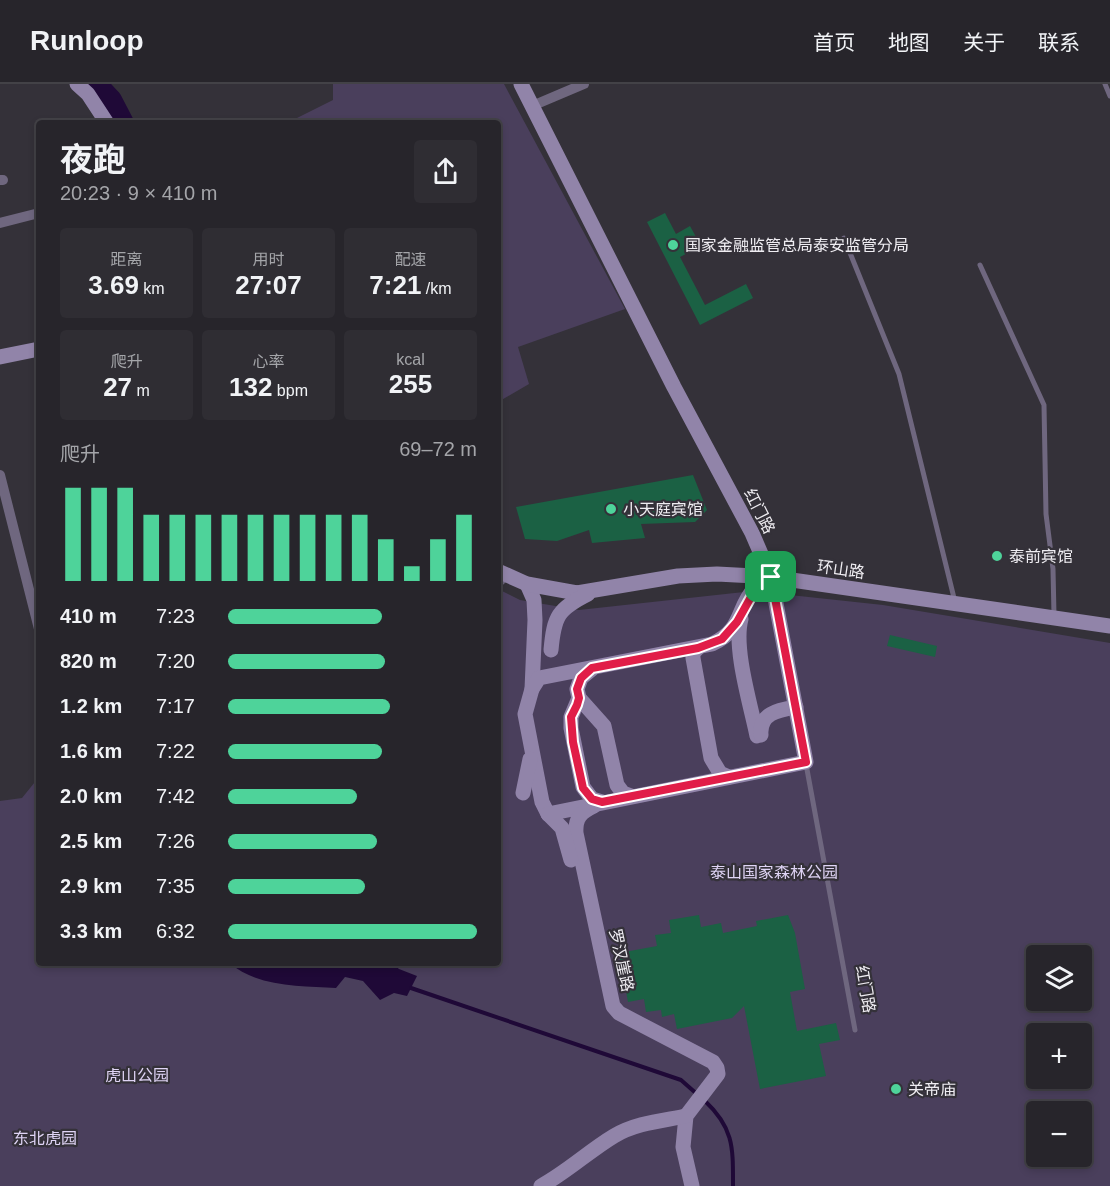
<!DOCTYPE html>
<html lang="zh">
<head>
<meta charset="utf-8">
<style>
  body { margin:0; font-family:Helvetica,"Noto Sans SC",sans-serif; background:#2f2d33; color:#f1f3f6; height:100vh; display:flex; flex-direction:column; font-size:22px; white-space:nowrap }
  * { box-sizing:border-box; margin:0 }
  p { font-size:20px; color:#a4a5a9 }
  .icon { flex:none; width:33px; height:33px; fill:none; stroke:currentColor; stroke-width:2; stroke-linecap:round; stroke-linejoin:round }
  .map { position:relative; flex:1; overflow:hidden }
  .side { position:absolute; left:36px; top:36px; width:465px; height:846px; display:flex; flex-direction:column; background:#27252b; border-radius:6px; box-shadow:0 3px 9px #0003,0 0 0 2px #434247 }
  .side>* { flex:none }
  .controls { position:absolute; left:1026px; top:861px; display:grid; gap:12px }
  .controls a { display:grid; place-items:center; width:66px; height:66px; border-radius:6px; background:#27252b; box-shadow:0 3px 9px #0003,0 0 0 2px #434247; font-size:30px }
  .pin { position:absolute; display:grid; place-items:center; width:51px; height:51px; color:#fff; margin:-26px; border-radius:12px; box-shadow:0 3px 9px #0006 }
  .round { display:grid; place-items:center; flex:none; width:63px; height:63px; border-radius:6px; background:#2f2d33 }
  .headline { display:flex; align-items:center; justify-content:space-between; height:102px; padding:0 24px }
  h1 { font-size:33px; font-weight:700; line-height:45px }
  .figures { display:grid; grid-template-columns:repeat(3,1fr); gap:9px; height:102px; padding:6px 24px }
  .figures div { display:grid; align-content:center; border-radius:6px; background:#2f2d33; text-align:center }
  .figures b { font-size:26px; font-weight:700 }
  .figures small { font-size:16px; font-weight:400 }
  .figures p { font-size:16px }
  .chart { height:168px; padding:12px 24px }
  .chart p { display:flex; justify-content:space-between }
  .chart svg { width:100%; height:108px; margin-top:6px; stroke:#4ed39a; stroke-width:6 }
  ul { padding:0 24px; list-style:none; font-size:20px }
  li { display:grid; grid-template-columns:96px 72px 1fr; align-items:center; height:45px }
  li i { height:15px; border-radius:8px; background:#4ed39a }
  header { display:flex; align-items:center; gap:36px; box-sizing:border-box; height:84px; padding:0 30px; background:#27252b; border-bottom:2px solid #434247 }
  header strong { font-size:28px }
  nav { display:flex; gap:33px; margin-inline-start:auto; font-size:21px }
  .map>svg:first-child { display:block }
</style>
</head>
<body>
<header>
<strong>Runloop</strong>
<nav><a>首页</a><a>地图</a><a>关于</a><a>联系</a></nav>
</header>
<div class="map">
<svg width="1110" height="1102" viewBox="0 0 1110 1102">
  <rect width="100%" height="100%" fill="#343139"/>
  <g fill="#4a3f5c" fill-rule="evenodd">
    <path d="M333 0H504L625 225 518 263 529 300 498 318V39H287L333 16Z"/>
    <path d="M498 505 520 516 579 526 753 507 883 521 1110 559V1102H0V717L22 714 39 693V879H498ZM1036 872H1082V916H1036ZM1036 950H1082V994H1036ZM1036 1028H1082V1072H1036Z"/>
  </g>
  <path fill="#1f0937" d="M230 879H392L399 885 417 892 407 912 394 909 380 916 363 897 345 893 336 904C303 902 256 903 230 879Z"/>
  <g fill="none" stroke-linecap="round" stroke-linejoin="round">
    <g stroke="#1f0937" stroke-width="4">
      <path d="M411 904 681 996 698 1011"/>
      <path d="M704 1016C734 1044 733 1063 733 1102"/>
    </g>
    <path stroke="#1f0937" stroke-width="22" d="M96 0 111 16 123 39"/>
  </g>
  <g fill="#1b6144">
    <path d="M665 129 676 150 690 142 701 162 680 173 705 221 746 200 753 214 700 241 647 138Z"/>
    <path d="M693 391 707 426 695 438 641 440 645 454 592 459 589 446 557 457 525 455 516 423Z"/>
    <path d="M890 551 937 562 935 573 887 562Z"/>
    <path d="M699 831 701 843 721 839 723 849 757 842 756 837 788 831 795 849 805 905 790 908 797 947 836 939 840 956 819 960 826 992 760 1005 744 922 732 934 677 945 674 930 662 933 661 926 646 928 644 915 628 918 619 869 657 862 655 851 671 849 669 836Z"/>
  </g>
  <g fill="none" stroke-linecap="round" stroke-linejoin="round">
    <g stroke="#6f677f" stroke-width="5">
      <path d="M1105 0 1110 12"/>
      <path d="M844 154 899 290 955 518"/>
      <path d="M980 181 1044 321 1046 430 1053 485 1054 531"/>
      <path d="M498 502 508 493"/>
      <path d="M806 680 855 946"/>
    </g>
    <g stroke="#6f677f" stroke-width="10">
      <path d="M532 22 584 0"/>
      <path d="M0 96H3"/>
      <path d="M0 139 35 130"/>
      <path d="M0 391 39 545"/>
    </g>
    <g stroke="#9184a9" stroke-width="15">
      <path d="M77 0 88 10 107 39"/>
      <path d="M521 0 674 303 752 449 771 493 806 678 548 730 542 718 525 630 532 605 535 536 534 516 527 500"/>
      <path d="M0 273 39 265"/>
      <path d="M498 487 527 500 577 509 678 492 717 490 771 493 1110 542"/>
      <path d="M741 535C733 564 751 622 757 652"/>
      <path d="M698 564 693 569V574L711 674 720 689 729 693"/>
      <path d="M551 566C554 532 558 525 588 510"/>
      <path d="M592 585 581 594 577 605 579 614 604 642 617 701 623 709 631 712"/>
      <path d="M532 605 539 594 712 560C744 545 736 524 755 504 760 500 766 497 771 493"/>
      <path d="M579 614 571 633V644L583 703 592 715 602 718"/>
      <path d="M761 651C759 629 779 626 796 623"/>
      <path d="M523 709 530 675"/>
      <path d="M594 722C581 728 575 734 576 749L613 922 619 929 713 978 717 984 718 990 686 1032 683 1063 692 1102"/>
      <path d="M548 730 562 744 571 776"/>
      <path d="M541 1102C567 1088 589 1067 614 1052 636 1039 661 1037 686 1032"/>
    </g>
  </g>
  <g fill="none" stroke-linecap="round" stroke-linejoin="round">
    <g stroke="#fff" stroke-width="12">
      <path id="route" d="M771 493 806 678 602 718 592 715 583 704 573 658 571 633 577 621 579 614 577 605 581 594 592 584 698 564 722 555 737 538 756 504Z"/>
    </g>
    <use href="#route" stroke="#e11d48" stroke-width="8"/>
  </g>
  <g fill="#4ed39a" stroke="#343139" stroke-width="2">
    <circle cx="673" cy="161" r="6"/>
    <circle cx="611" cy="425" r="6"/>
    <circle cx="997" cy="472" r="6"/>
    <circle cx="896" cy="1005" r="6"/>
  </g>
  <g text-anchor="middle" stroke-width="4.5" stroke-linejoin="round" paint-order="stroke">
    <g font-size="16" fill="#efedf2" stroke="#343139" text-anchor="start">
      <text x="685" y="167">国家金融监管总局泰安监管分局</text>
      <text x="623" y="431">小天庭宾馆</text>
      <text x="1009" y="478">泰前宾馆</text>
      <text x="908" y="1011">关帝庙</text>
    </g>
    <g font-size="16" fill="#efedf2" stroke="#343139">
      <text transform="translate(760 427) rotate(63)" y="6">红门路</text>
      <text transform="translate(841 485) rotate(8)" y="6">环山路</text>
      <text transform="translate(622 876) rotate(78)" y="6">罗汉崖路</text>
      <text transform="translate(866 905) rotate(80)" y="6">红门路</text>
    </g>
    <g font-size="16" fill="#dfd4f5" stroke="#343139">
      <text x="774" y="794">泰山国家森林公园</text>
      <text x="137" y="997">虎山公园</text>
      <text x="45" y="1060">东北虎园</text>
    </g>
  </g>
</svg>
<div class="controls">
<a><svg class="icon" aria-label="layers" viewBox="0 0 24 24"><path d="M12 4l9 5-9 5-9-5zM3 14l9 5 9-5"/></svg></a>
<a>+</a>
<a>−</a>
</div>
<div class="pin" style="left:771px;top:493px;background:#1e9e55"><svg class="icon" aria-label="arrive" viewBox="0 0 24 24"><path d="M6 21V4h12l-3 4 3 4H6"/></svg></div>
<section class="side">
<div class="headline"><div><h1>夜跑</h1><p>20:23 · 9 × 410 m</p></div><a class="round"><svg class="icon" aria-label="share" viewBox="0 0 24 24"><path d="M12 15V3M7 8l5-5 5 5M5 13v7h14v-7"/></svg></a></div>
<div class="figures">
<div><p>距离</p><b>3.69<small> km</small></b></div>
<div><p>用时</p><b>27:07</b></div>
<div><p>配速</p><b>7:21<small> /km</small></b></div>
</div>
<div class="figures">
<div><p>爬升</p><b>27<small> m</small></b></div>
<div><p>心率</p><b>132<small> bpm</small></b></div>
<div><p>kcal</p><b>255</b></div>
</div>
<div class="chart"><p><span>爬升</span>69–72 m</p>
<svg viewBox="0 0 160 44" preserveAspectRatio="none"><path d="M5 44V6M15 44V6M25 44V6M35 44V17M45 44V17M55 44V17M65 44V17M75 44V17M85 44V17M95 44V17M105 44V17M115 44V17M125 44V27M135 44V38M145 44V27M155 44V17"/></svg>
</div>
<ul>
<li><b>410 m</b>7:23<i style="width:62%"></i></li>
<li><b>820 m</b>7:20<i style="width:63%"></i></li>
<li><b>1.2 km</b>7:17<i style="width:65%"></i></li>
<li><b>1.6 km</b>7:22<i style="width:62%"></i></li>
<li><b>2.0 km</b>7:42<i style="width:52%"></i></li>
<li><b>2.5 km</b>7:26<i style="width:60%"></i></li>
<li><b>2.9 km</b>7:35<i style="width:55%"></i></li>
<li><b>3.3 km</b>6:32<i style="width:100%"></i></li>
</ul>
</section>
</div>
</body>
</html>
